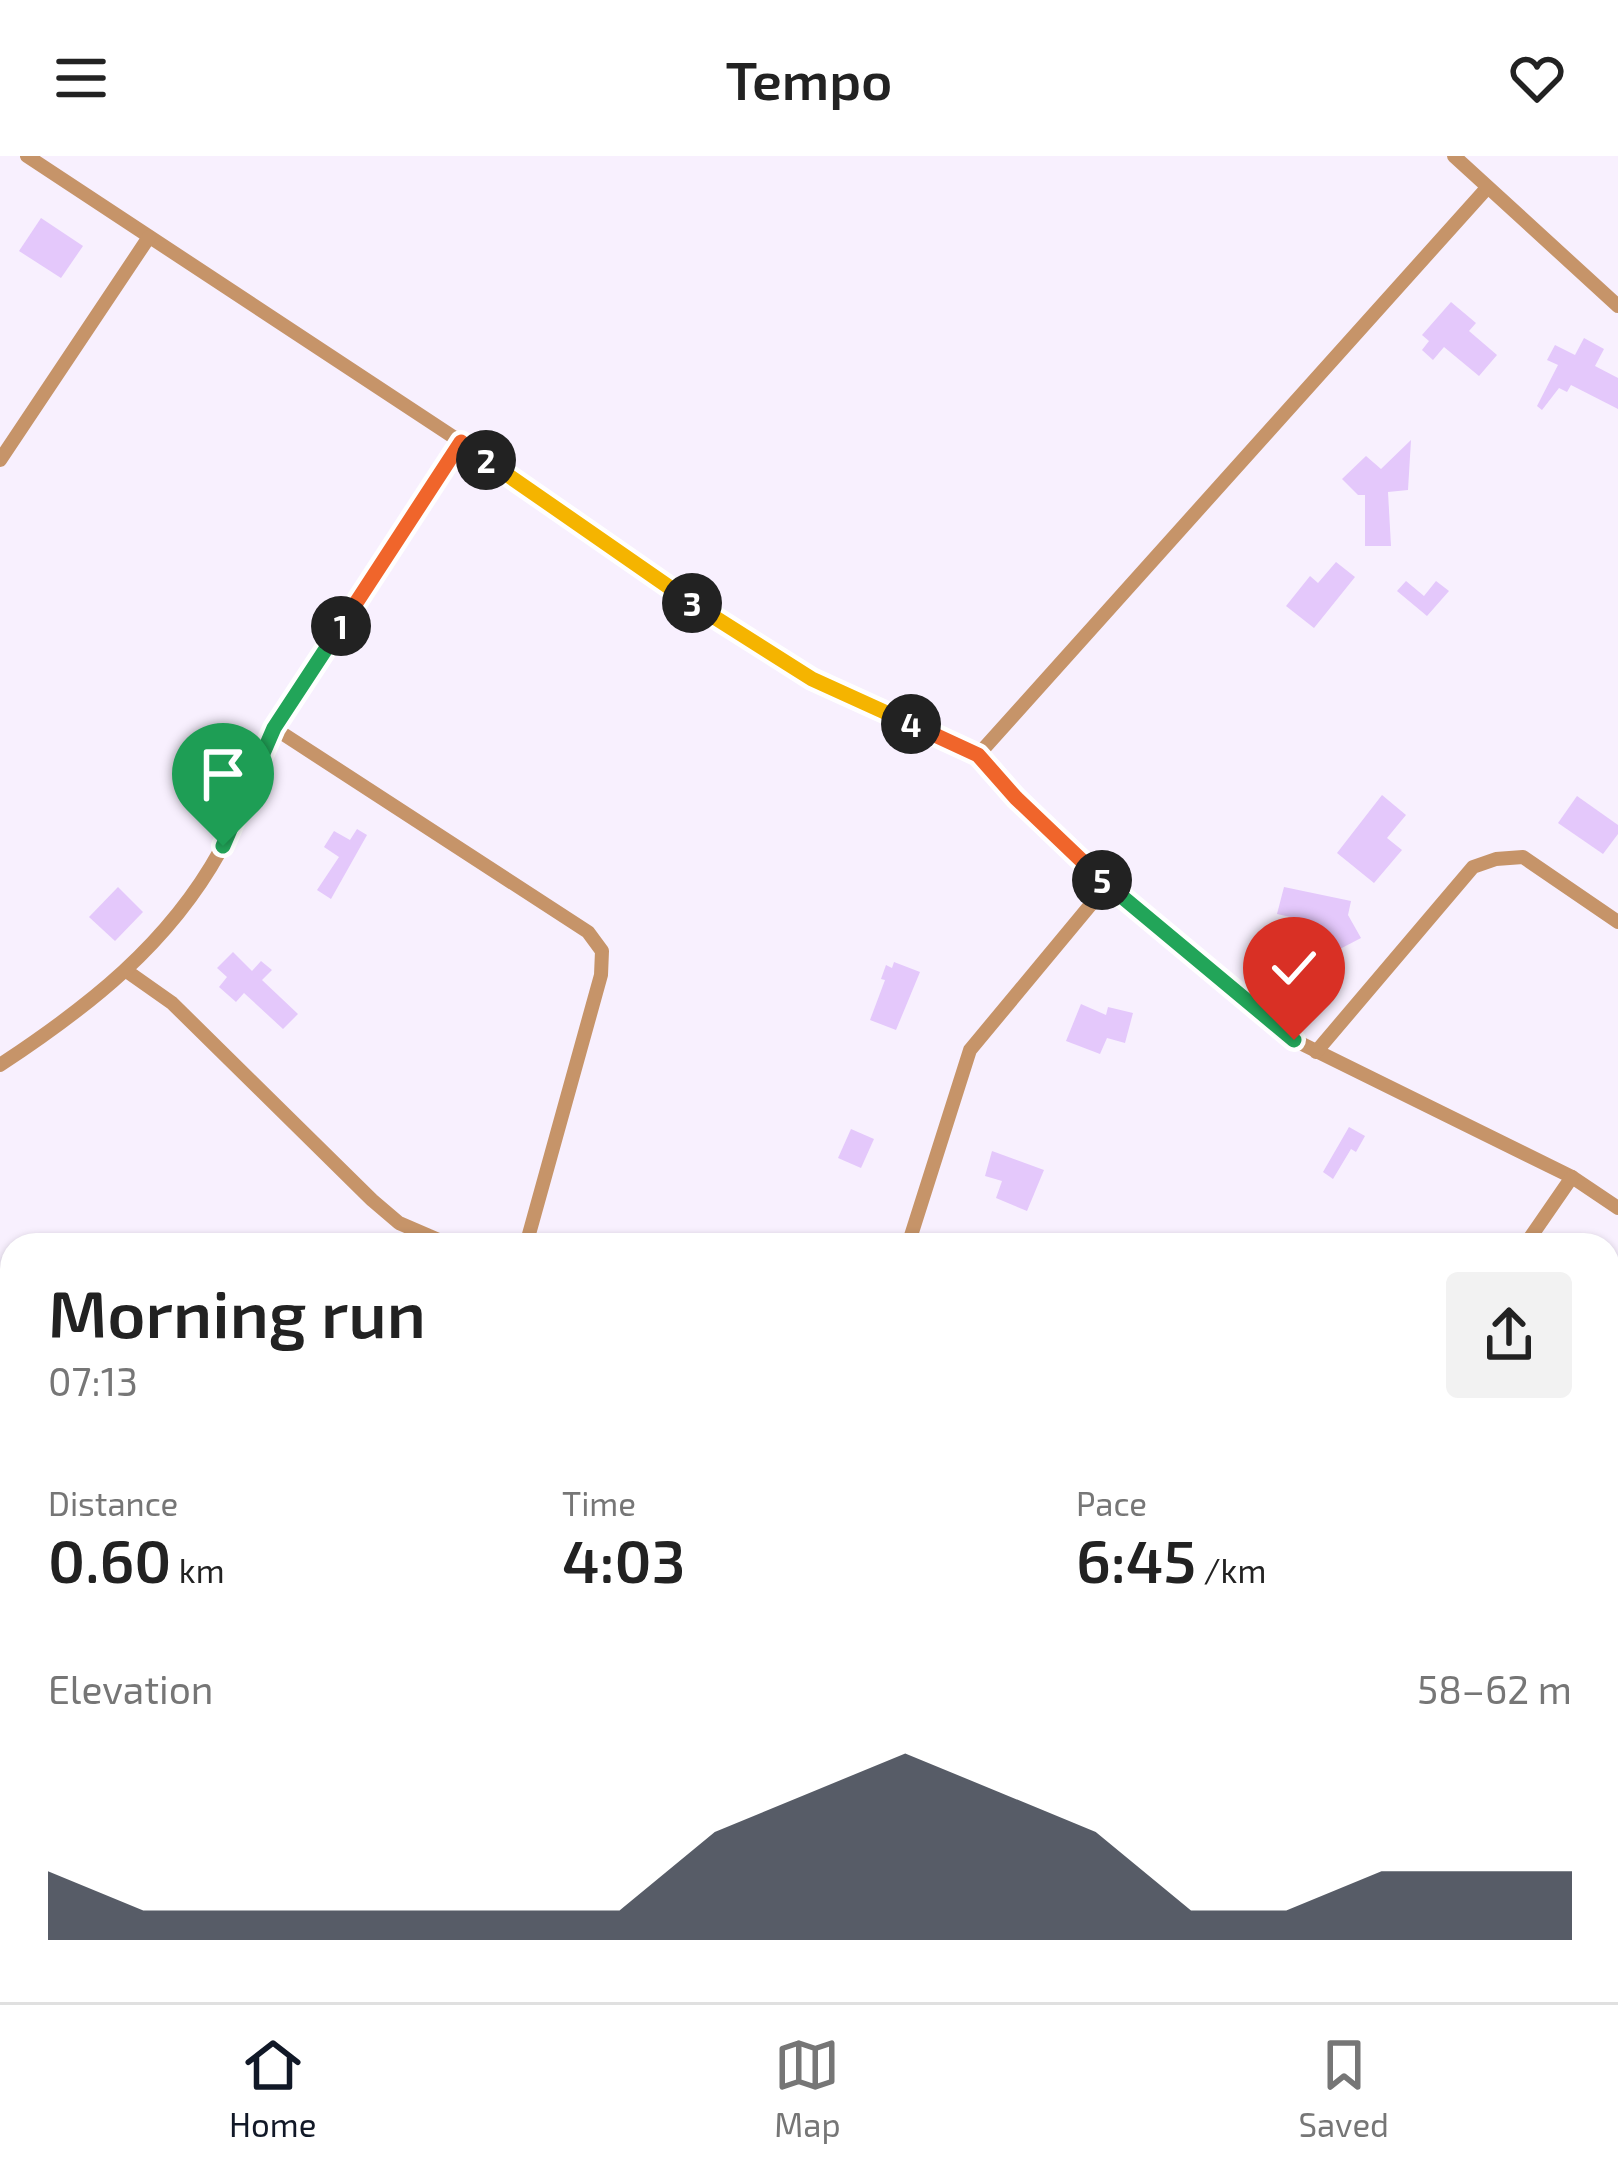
<!DOCTYPE html>
<html lang="en">
<head>
<meta charset="utf-8">
<style>
  body { margin:0; font-family:"Exo 2",sans-serif; background:#f2f2f2; color:#222; height:100vh; display:flex; flex-direction:column; font-size:45px; white-space:nowrap }
  * { box-sizing:border-box; margin:0 }
  p { font-size:39px; color:#767676 }
  .icon { flex:none; width:66px; height:66px; fill:none; stroke:currentColor; stroke-width:2; stroke-linecap:round; stroke-linejoin:round }
  .map { position:relative; flex:1; overflow:hidden }
  .panel { position:absolute; left:0px; top:1077px; width:1620px; height:771px; display:flex; flex-direction:column; background:#fff; border-radius:36px 36px 0 0; box-shadow:0 3px 9px #0004 }
  .panel>* { flex:none }
  .pin { position:absolute; display:grid; place-items:center; width:102px; height:102px; color:#fff; margin:-123px -51px; border-radius:50% 50% 50% 0; rotate:-45deg; box-shadow:0 0 12px #0007 }
  .pin .icon { rotate:45deg }
  .km { position:absolute; width:60px; height:60px; margin:-30px; border-radius:50%; background:#222; color:#fff; font-size:33px; line-height:60px; text-align:center }
  .round { display:grid; place-items:center; flex:none; width:126px; height:126px; border-radius:12px; background:#f2f2f2 }
  .head { display:flex; align-items:center; justify-content:space-between; height:204px; padding:0 48px }
  h1 { font-size:66px; font-weight:600; line-height:90px }
  .metrics { display:grid; grid-template-columns:repeat(3,1fr); gap:18px; height:204px; padding:12px 48px }
  .metrics div { display:grid; align-content:center }
  .metrics b { font-size:60px; font-weight:600 }
  .metrics small { font-size:33px; font-weight:400 }
  .metrics p { font-size:33px }
  .chart { height:336px; padding:24px 48px }
  .chart p { display:flex; justify-content:space-between }
  .chart svg { width:100%; height:216px; margin-top:12px; fill:#111827; opacity:.7 }
  header { display:flex; justify-content:space-between; align-items:center; height:156px; padding:0 48px; background:#fff; font-size:54px; font-weight:600 }
  .tabs { display:flex; justify-content:space-around; align-items:center; height:168px; border-top:3px solid #e0e0e0; background:#fff; font-size:33px; color:#767676 }
  .tabs a { display:grid; justify-items:center; gap:6px }
  .tabs .current { color:#111827 }
  .map>svg:first-child { display:block }
</style>
</head>
<body>
<header><svg class="icon" aria-label="menu" viewBox="0 0 24 24"><path d="M4 6h16M4 12h16M4 18h16"/></svg>Tempo<svg class="icon" aria-label="heart" viewBox="0 0 24 24"><path d="M12 20l-8-8c-3-5 5-10 8-4 3-6 11-1 8 4z"/></svg></header>
<div class="map">
<svg width="1618" height="1846" viewBox="0 0 1618 1846">
  <rect width="100%" height="100%" fill="#f8f0fe"/>
  <g fill="#e4c8fb">
    <path d="M41 62 83 90 61 122 19 95Z"/>
    <path d="M1451 146 1476 167 1469 175 1497 199 1479 220 1444 191 1433 204 1422 194 1429 185 1422 179Z"/>
    <path d="M1584 182 1604 193 1595 210 1618 222V253L1571 229 1567 236 1559 232 1542 254 1537 250 1558 209 1547 204 1555 189 1575 199Z"/>
    <path d="M1411 284 1408 334 1388 336 1391 390H1365V339H1358L1342 323 1366 300 1381 313Z"/>
    <path d="M1336 406 1355 421 1314 472 1286 450 1310 420 1318 427Z"/>
    <path d="M1406 425 1424 440 1436 425 1449 435 1427 460 1397 435Z"/>
    <path d="M1382 639 1406 659 1387 682 1402 694 1374 727 1337 697Z"/>
    <path d="M1577 640 1618 669V678L1603 698 1558 667Z"/>
    <path d="M357 673 367 679 331 743 317 734 339 701 324 691 334 675 350 684Z"/>
    <path d="M118 731 143 756 115 785 89 761Z"/>
    <path d="M1284 731 1351 745 1348 759 1361 782 1338 794 1330 780 1307 769 1309 765 1277 758Z"/>
    <path d="M233 796 252 815 261 805 272 814 262 824 298 858 283 873 244 837 236 846 219 831 227 821 217 812Z"/>
    <path d="M894 806 920 816 896 874 870 864 885 824 881 823 886 809 892 812Z"/>
    <path d="M1081 848 1106 859 1108 851 1133 857 1125 887 1107 882 1100 898 1066 885Z"/>
    <path d="M1349 971 1365 980 1356 996 1351 993 1333 1023 1323 1016Z"/>
    <path d="M851 973 874 983 861 1012 838 1002Z"/>
    <path d="M992 995 1044 1014 1027 1055 996 1042 1002 1025 985 1020Z"/>
  </g>
  <g fill="none" stroke-linecap="round" stroke-linejoin="round">
    <g stroke="#c69469" stroke-width="14">
      <path d="M27 0 461 286 725 470 812 523 978 599 1487 32"/>
      <path d="M1454 0 1618 150"/>
      <path d="M0 304 149 81"/>
      <path d="M274 572 588 776 602 795 601 819 526 1089"/>
      <path d="M978 599 1016 642 1107 729 1294 884 1572 1021 1618 1052"/>
      <path d="M128 816 172 847 372 1044 399 1067 450 1089"/>
      <path d="M1316 896 1473 711 1496 703 1523 701 1618 766"/>
      <path d="M0 909C88 851 168 789 220 695 242 655 253 609 276 570 332 472 400 380 461 286"/>
      <path d="M908 1089 970 894 1107 729"/>
      <path d="M1525 1089 1572 1021"/>
      <path d="M0 1144 12 1155"/>
      <path d="M0 1277 12 1289"/>
      <path d="M1608 1637 1618 1643"/>
      <path d="M0 1697 12 1679"/>
      <path d="M1608 1760 1618 1746"/>
      <path d="M539 1836 547 1846"/>
      <path d="M763 1836 772 1846"/>
      <path d="M1012 1846 1019 1836"/>
      <path d="M1550 1846 1557 1836"/>
    </g>
    <g stroke="#704316" stroke-width="21">
      <path d="M0 1229 12 1241"/>
      <path d="M621 1836 631 1846"/>
    </g>
  </g>
  <g fill="none" stroke-linecap="round" stroke-linejoin="round">
    <g stroke="#fff" stroke-width="24">
      <path id="split-1" d="M223 690 274 572 341 470"/>
    </g>
    <g stroke="#fff" stroke-width="24">
      <path id="split-2" d="M341 470 461 286 486 304"/>
    </g>
    <g stroke="#fff" stroke-width="24">
      <path id="split-3" d="M486 304 692 447"/>
    </g>
    <g stroke="#fff" stroke-width="24">
      <path id="split-4" d="M692 447 812 523 911 568"/>
    </g>
    <g stroke="#fff" stroke-width="24">
      <path id="split-5" d="M911 568 978 599 1016 642 1102 724"/>
    </g>
    <g stroke="#fff" stroke-width="24">
      <path id="split-6" d="M1102 724 1294 884"/>
    </g>
    <use href="#split-1" stroke="#22a559" stroke-width="15"/>
    <use href="#split-2" stroke="#f0652b" stroke-width="15"/>
    <use href="#split-3" stroke="#f5b400" stroke-width="15"/>
    <use href="#split-4" stroke="#f5b400" stroke-width="15"/>
    <use href="#split-5" stroke="#f0652b" stroke-width="15"/>
    <use href="#split-6" stroke="#22a559" stroke-width="15"/>
  </g>
</svg>
<div class="pin" style="left:223px;top:690px;background:#1e9e55"><svg class="icon" aria-label="arrive" viewBox="0 0 24 24"><path d="M6 21V4h12l-3 4 3 4H6"/></svg></div>
<div class="pin" style="left:1294px;top:884px;background:#d93025"><svg class="icon" aria-label="check" viewBox="0 0 24 24"><path d="M5 12l5 5 9-10"/></svg></div>
<b class="km" style="left:341px;top:470px">1</b>
<b class="km" style="left:486px;top:304px">2</b>
<b class="km" style="left:692px;top:447px">3</b>
<b class="km" style="left:911px;top:568px">4</b>
<b class="km" style="left:1102px;top:724px">5</b>
<section class="panel">
<div class="head"><div><h1>Morning run</h1><p>07:13</p></div><a class="round"><svg class="icon" aria-label="share" viewBox="0 0 24 24"><path d="M12 15V3M7 8l5-5 5 5M5 13v7h14v-7"/></svg></a></div>
<div class="metrics">
<div><p>Distance</p><b>0.60<small> km</small></b></div>
<div><p>Time</p><b>4:03</b></div>
<div><p>Pace</p><b>6:45<small> /km</small></b></div>
</div>
<div class="chart"><p><span>Elevation</span>58–62 m</p>
<svg viewBox="0 0 160 44" preserveAspectRatio="none"><path d="M0 44V30L10 38L20 38L30 38L40 38L50 38L60 38L70 22L80 14L90 6L100 14L110 22L120 38L130 38L140 30L150 30L160 30V44z"/></svg>
</div>
</section>
</div>
<nav class="tabs">
<a class="current"><svg class="icon" aria-label="home" viewBox="0 0 24 24"><path d="M3 11l9-7 9 7M6 9v11h12V9"/></svg>Home</a>
<a><svg class="icon" aria-label="map" viewBox="0 0 24 24"><path d="M3 6l6-2 6 2 6-2v14l-6 2-6-2-6 2zM9 4v14M15 6v14"/></svg>Map</a>
<a><svg class="icon" aria-label="saved" viewBox="0 0 24 24"><path d="M7 4h10v16l-5-4-5 4z"/></svg>Saved</a>
</nav>
</body>
</html>
